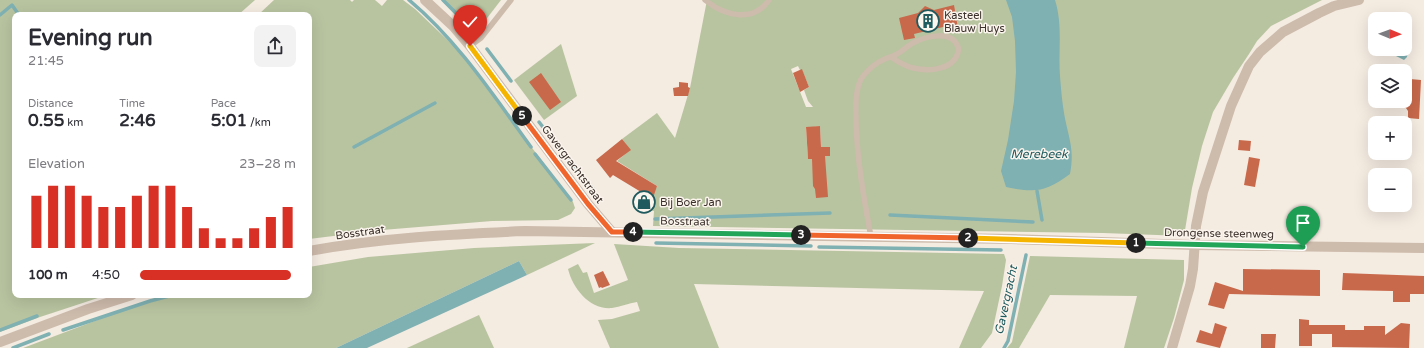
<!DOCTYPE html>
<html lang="en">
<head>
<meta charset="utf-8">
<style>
  body { margin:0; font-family:"Varela Round",sans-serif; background:#f2f2f3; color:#2b2b33; height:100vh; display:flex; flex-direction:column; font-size:15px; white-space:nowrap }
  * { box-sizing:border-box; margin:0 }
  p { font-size:13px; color:#7c7c81 }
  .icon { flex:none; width:22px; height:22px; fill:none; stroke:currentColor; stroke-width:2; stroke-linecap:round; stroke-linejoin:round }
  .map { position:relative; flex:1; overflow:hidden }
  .drawer { position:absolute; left:12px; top:12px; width:300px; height:286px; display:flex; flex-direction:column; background:#fff; border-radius:8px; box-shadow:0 4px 16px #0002 }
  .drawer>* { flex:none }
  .needle { width:26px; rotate:91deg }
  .controls { position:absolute; left:1368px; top:12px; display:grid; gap:8px }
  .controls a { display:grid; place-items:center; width:44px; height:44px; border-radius:8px; background:#fff; box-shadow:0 4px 16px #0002; font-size:20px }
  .pin { position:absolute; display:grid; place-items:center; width:34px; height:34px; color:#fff; margin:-41px -17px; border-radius:50% 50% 50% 0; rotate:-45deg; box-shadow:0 0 4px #0007 }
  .pin .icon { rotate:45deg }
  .km { position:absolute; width:20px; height:20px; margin:-10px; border-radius:50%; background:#222; color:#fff; font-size:11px; line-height:20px; text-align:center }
  .round { display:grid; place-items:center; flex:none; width:42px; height:42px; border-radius:8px; background:#f2f2f3 }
  .overview { display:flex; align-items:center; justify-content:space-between; height:68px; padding:0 16px }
  h1 { font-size:22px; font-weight:800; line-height:30px }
  .stats { display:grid; grid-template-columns:repeat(3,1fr); gap:6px; height:68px; padding:4px 16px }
  .stats div { display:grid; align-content:center }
  .stats b { font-size:17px; font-weight:800 }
  .stats small { font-size:11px; font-weight:400 }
  .stats p { font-size:11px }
  .chart { height:112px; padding:8px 16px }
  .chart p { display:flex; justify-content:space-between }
  .chart svg { width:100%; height:72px; margin-top:4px; stroke:#d93025; stroke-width:6 }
  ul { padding:0 16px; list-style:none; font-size:13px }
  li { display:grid; grid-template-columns:64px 48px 1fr; align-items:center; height:30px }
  li i { height:10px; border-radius:5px; background:#d93025 }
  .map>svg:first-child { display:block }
</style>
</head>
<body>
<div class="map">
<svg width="1424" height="348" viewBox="0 0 1424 348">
  <rect width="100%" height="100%" fill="#f4ebe1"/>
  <g fill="#b8c4a0" fill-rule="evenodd">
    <path d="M0 0H255L238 15H15V295H107L40 317 0 332Z"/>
    <path d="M274 0H350L352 2 354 0H375L382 6 387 0H403L415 9 458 50 573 202 575 208 571 214 558 220 492 221 382 230 309 239V15H258Z"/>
    <path d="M441 0H501L474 35Z"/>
    <path d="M707 0H1322L1271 26 1257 41 1249 54 1233 78 1213 112 1202 146 1192 188 1184 236 1103 233 653 226 654 211 649 210 654 194 653 193 657 186 617 161 630 150 622 139 657 113 675 138 690 88ZM798 66 800 70H802L809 87 804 90 808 101 813 107H806L791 69ZM820 126 821 147H830V155L825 156 815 189 817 159H808L806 128Z"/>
    <path d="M561 44 577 96 544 120 514 80Z"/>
    <path d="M595 243 527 275 519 261 336 348H23L140 304 178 295H309V267L368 257 474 248Z"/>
    <path d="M614 244 679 248 1004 254 1006 260 1002 286 992 333 981 348H959L984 291 694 284 719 348H610L598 320 612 319 640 311 637 302C629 303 620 307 612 308 590 310 573 289 568 269L578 264 583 273 587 272 594 293 628 280Z"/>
    <path d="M1030 256 1184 260V280L1174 318 1164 348H1124L1137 296 1050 295 1019 348H1007L1012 342Z"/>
    <path d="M479 315 494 348H407Z"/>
  </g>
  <g fill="#7fb0b2">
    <path d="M1006 0H1055C1063 25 1058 51 1060 76 1061 89 1062 101 1064 113 1068 137 1075 148 1070 174 1046 192 1035 193 1006 187L1001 171 1008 140 1014 101 1016 72 1015 41 1012 17Z"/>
    <path d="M1385 49H1401L1408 52 1407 57 1404 60 1388 52Z"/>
    <path d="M519 261 527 275 367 348H336Z"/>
  </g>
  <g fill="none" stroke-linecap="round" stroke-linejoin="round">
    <g stroke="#7fb0b2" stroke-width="3.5">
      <path d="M409 0C458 41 493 95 531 147"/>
      <path d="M443 0 467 24 476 36"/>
      <path d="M0 15 12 5 19 15"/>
      <path d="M487 49 511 81"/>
      <path d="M539 122 558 146"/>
      <path d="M354 147 435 103"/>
      <path d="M535 154 571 200"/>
      <path d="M570 160 594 190"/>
      <path d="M1037 191 1042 220"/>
      <path d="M890 215 1033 222"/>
      <path d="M655 219 830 213"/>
      <path d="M656 243 811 246"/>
      <path d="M819 247 1001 250"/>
      <path d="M0 330 37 316"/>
      <path d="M63 330 150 301 173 295"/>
      <path d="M13 348 49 334"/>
      <path d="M1004 348 1008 341 1026 255"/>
    </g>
  </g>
  <g fill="#c8694b">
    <path d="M954 5 958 28 948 30 947 26 914 34 915 38 904 40 899 18 918 13 925 6 934 10Z"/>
    <path d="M802 69 809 87 800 92 793 73Z"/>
    <path d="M541 73 561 102 550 110 529 82Z"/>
    <path d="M1410 79 1421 80 1419 119 1408 118V111L1404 105 1405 101 1409 95Z"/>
    <path d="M679 82 688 83V87L690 88 688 96H674L673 88 679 87Z"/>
    <path d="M820 126 821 147H830V156H825L828 197 816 198 815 189 813 186 812 159H808L806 127Z"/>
    <path d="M622 139 631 150 616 161 657 186 649 210 637 206 641 192 613 175 610 178 596 160Z"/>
    <path d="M1239 140 1251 141 1250 151 1238 150Z"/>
    <path d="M1249 157 1260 159 1255 187 1244 185Z"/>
    <path d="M1243 269 1320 270V296L1229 294 1224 309 1208 305 1215 282 1243 291Z"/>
    <path d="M603 271 610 285 602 288 601 287 599 288 594 275Z"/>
    <path d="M1343 273 1424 276V294H1410V302H1393V291L1342 290Z"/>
    <path d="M1299 319 1309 320V325H1345V330H1364V326H1385V335L1401 323 1410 324 1409 348 1332 347V334H1312V346H1299Z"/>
    <path d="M1215 323 1227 327 1220 348 1196 342 1200 330 1212 334Z"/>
    <path d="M1261 334H1276L1275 348H1261Z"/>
  </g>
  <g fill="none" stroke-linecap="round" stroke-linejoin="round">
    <g stroke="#cdbbac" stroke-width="5.5">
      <path d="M705 0C723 15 753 24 769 0"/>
      <path d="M470 46 481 38 511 0"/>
      <path d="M871 237C864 199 857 160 856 122 856 112 855 101 857 92 858 86 860 79 864 75 869 69 876 63 883 60 888 57 893 57 897 54 903 51 908 45 915 42 927 36 952 30 958 47 959 51 957 56 955 59 946 71 926 71 913 68 905 66 898 62 891 57"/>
    </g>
    <path stroke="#cdbbac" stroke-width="10" d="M1172 348 1190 286 1193 269 1196 226 1203 192 1231 106 1249 66 1260 52 1283 32 1319 13 1334 6 1359 0"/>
    <g stroke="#cdbbac" stroke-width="10">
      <path d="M425 0 453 26 470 46 588 204 612 232"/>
      <path d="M309 251C380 238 453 234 525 231L1011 239 1194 245 1424 248"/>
      <path d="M0 342 88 309 132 295"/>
    </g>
  </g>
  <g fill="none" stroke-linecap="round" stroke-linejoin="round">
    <g stroke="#fff" stroke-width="8">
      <path id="split-1" d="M1136 243 1303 247"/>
    </g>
    <g stroke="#fff" stroke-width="8">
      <path id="split-2" d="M968 238 1136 243"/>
    </g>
    <g stroke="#fff" stroke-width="8">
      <path id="split-3" d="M801 235 968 238"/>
    </g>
    <g stroke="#fff" stroke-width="8">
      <path id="split-4" d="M633 232 801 235"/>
    </g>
    <g stroke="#fff" stroke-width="8">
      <path id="split-5" d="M522 116 588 204 612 232H633"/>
    </g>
    <g stroke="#fff" stroke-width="8">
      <path id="split-6" d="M470 46 522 116"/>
    </g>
    <use href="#split-1" stroke="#22a559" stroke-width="5"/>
    <use href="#split-2" stroke="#f5b400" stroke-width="5"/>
    <use href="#split-3" stroke="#f0652b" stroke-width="5"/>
    <use href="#split-4" stroke="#22a559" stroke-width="5"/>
    <use href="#split-5" stroke="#f0652b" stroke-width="5"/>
    <use href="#split-6" stroke="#f5b400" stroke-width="5"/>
  </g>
  <defs>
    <g id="building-ring" transform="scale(1.15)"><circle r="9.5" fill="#fbf5ee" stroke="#1f5a5e" stroke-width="1.5"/><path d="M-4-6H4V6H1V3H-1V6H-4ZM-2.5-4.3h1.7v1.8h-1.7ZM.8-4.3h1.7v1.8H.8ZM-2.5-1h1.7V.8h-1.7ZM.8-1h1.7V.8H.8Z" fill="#1f5a5e"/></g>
    <g id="shop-ring" transform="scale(1.15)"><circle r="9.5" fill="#fbf5ee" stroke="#1f5a5e" stroke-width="1.5"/><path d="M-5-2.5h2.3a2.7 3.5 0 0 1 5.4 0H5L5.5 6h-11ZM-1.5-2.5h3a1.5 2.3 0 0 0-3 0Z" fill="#1f5a5e"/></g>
  </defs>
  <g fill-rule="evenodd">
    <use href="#building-ring" x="928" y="21"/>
    <use href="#shop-ring" x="644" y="202"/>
  </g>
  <g text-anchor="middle" stroke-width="3" stroke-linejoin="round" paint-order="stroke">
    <g font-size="11" fill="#3b302b" stroke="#fbf5ee" text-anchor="start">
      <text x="944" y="19">Kasteel<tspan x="944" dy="13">Blauw Huys</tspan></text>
      <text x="660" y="206">Bij Boer Jan</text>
    </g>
    <g font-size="11" fill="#3b302b" stroke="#fbf5ee">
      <text transform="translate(573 164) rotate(53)" y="4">Gavergrachtstraat</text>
      <text transform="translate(685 221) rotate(1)" y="4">Bosstraat</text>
      <text transform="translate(360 232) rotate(-8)" y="4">Bosstraat</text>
      <text transform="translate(1219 233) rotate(1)" y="4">Drongense steenweg</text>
    </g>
    <g font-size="12" font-style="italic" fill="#1f5a5e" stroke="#fbf5ee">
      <text x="1039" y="158">Merebeek</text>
      <text transform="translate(1006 300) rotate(-78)" y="4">Gavergracht</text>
    </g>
  </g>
</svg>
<div class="controls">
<a><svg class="needle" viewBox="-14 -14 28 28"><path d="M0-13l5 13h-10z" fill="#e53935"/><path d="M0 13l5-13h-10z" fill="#7c7c81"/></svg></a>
<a><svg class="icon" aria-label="layers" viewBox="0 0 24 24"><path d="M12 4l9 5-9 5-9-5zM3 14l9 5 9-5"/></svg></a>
<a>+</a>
<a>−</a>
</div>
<div class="pin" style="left:1303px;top:247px;background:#1e9e55"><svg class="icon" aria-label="arrive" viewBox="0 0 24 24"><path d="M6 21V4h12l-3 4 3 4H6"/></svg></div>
<div class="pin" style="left:470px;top:46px;background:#d93025"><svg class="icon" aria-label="check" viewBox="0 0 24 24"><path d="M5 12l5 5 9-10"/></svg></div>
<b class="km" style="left:1136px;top:243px">1</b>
<b class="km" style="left:968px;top:238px">2</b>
<b class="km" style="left:801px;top:235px">3</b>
<b class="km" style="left:633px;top:232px">4</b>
<b class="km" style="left:522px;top:116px">5</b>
<section class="drawer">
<div class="overview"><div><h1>Evening run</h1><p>21:45</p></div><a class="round"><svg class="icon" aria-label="share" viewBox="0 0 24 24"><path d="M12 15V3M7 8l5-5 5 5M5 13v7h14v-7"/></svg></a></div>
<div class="stats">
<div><p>Distance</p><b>0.55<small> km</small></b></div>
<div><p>Time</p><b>2:46</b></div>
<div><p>Pace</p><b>5:01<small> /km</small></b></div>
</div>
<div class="chart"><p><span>Elevation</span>23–28 m</p>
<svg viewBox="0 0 160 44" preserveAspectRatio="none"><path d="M5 44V12M15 44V6M25 44V6M35 44V12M45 44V19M55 44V19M65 44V12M75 44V6M85 44V6M95 44V19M105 44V32M115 44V38M125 44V38M135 44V32M145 44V25M155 44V19"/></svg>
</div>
<ul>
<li><b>100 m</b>4:50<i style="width:97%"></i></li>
</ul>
</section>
</div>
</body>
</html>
